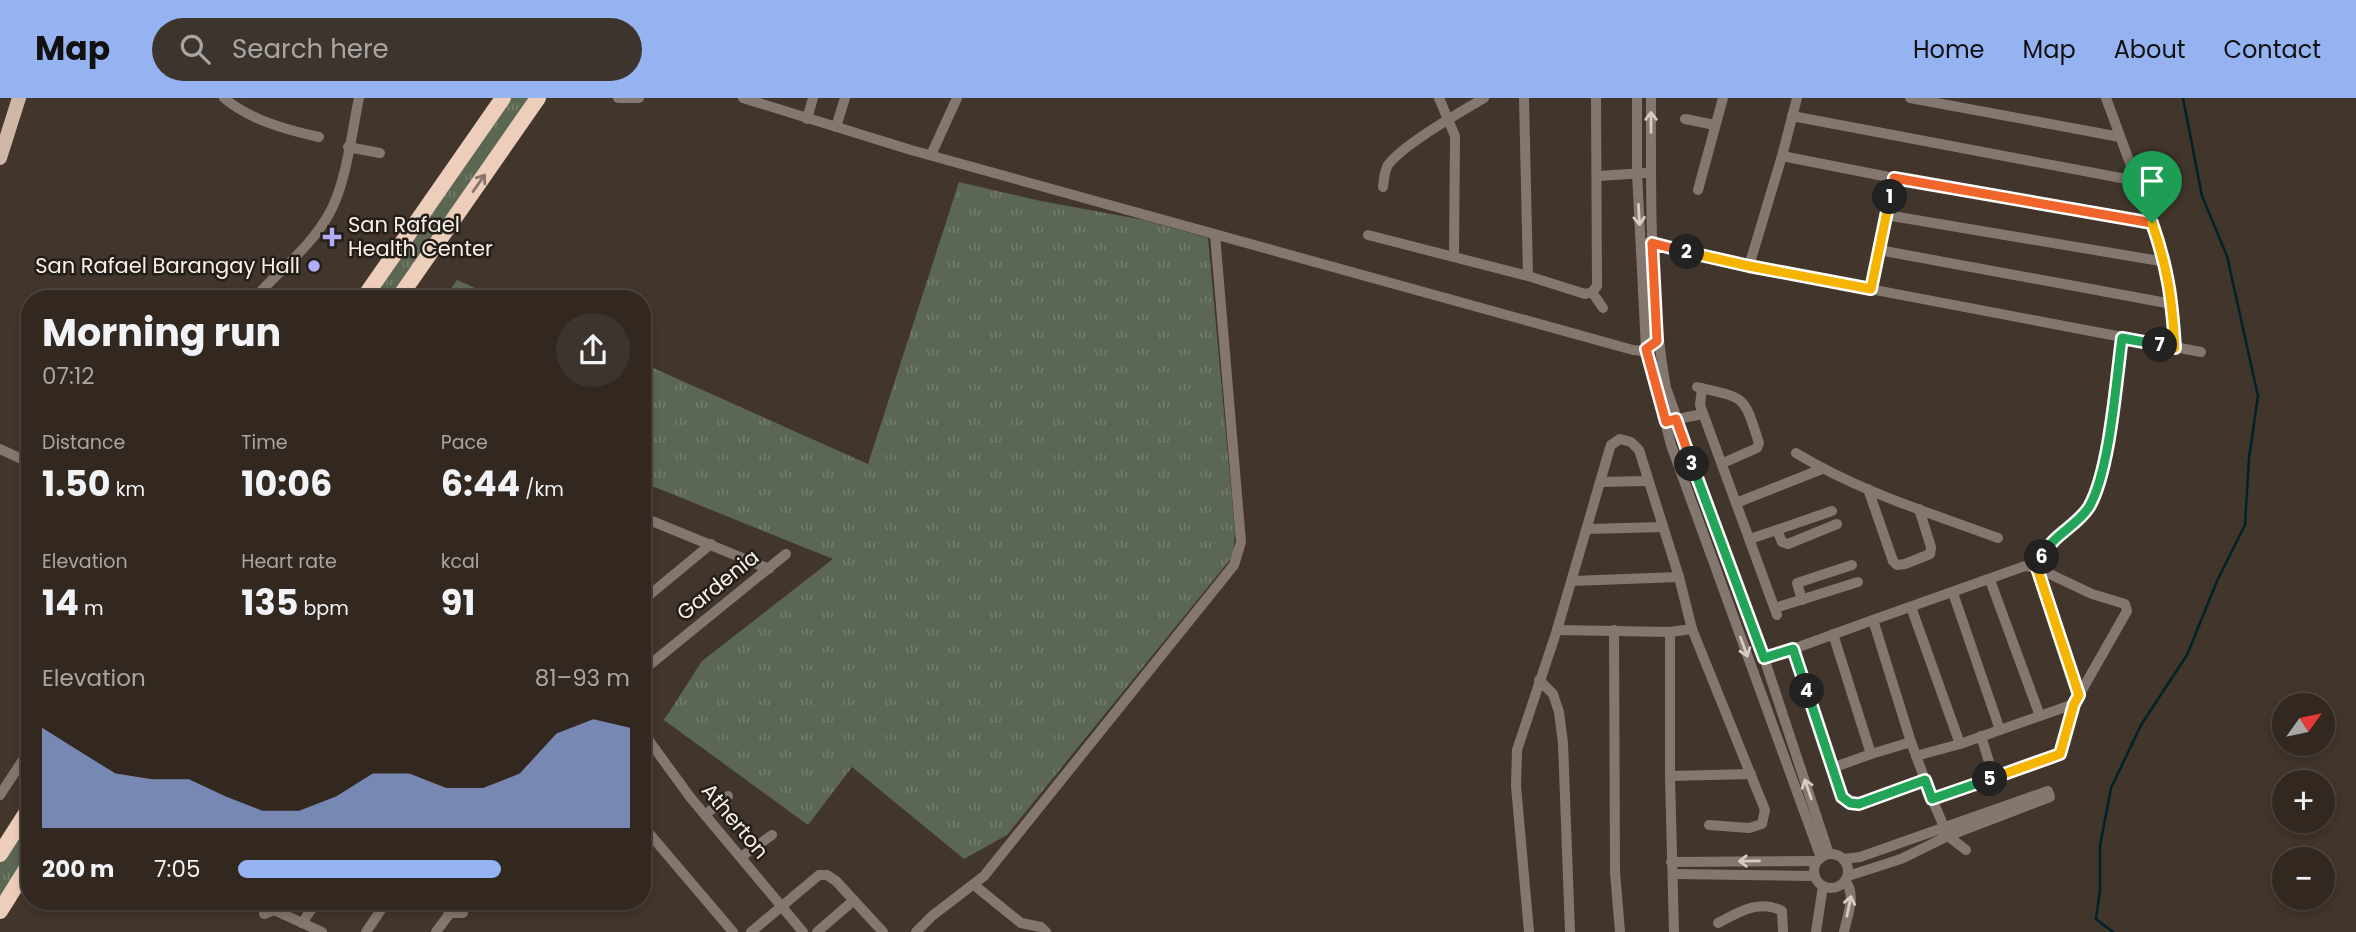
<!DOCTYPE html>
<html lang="en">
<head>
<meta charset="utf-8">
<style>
  body { margin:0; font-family:Poppins,sans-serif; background:#3d342d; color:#f1f3f6; height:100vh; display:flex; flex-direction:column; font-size:26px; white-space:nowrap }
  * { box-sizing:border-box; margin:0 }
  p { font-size:23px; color:#a8a6a5 }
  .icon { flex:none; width:38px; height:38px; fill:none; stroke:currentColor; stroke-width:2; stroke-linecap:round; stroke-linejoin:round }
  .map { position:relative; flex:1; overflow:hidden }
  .sheet { position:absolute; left:21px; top:192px; width:630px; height:620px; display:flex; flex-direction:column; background:#322820; border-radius:28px; box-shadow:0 4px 10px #0003,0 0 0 2px #4d443e }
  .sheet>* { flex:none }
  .needle { width:46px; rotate:57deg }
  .buttons { position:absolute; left:2272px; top:595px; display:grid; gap:14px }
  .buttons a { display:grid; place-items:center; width:63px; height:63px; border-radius:50%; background:#322820; box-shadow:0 4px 10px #0003,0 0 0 2px #4d443e; font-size:35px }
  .pin { position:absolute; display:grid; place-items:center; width:60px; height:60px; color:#fff; margin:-72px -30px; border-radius:50% 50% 50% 0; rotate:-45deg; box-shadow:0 0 7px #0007 }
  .pin .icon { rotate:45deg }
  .km { position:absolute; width:35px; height:35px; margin:-18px; border-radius:50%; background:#222; color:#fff; font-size:19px; line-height:35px; text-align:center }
  .round { display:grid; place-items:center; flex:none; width:74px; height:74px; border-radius:37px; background:#3d342d }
  .head { display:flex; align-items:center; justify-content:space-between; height:119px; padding:0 21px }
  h1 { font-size:38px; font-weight:700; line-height:52px }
  .metrics { display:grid; grid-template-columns:repeat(3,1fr); gap:10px; height:119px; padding:7px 21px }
  .metrics div { display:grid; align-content:center }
  .metrics b { font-size:35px; font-weight:700 }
  .metrics small { font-size:19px; font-weight:400 }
  .metrics p { font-size:19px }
  .chart { height:196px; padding:14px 21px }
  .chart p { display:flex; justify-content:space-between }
  .chart svg { width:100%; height:126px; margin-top:7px; fill:#95b2f1; opacity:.7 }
  ul { padding:0 21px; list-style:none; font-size:23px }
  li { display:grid; grid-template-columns:112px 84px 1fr; align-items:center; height:52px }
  li i { height:18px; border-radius:9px; background:#95b2f1 }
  header { display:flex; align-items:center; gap:42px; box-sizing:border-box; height:98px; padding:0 35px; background:#95b2f1; color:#111 }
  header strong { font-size:33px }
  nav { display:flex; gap:38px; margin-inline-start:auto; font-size:24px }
  .search { width:490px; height:63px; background:#3d342d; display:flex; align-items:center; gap:18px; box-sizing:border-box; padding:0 24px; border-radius:38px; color:#a8a6a5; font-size:26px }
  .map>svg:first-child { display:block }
</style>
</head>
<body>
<header>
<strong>Map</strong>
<div class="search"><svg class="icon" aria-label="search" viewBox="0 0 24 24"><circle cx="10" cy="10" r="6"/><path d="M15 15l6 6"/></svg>Search here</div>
<nav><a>Home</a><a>Map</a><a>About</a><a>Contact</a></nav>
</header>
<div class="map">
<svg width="2356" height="834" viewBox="0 0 2356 834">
  <defs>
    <pattern id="grass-tufts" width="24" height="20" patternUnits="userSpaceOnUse" patternTransform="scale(1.75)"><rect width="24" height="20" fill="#5b6653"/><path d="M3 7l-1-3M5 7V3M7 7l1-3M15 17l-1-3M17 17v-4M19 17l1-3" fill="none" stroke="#737c6c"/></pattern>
  </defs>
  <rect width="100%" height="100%" fill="#42352b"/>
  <g fill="url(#grass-tufts)">
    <path d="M507 0H530L391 201H368Z"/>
    <path d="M959 84 1041 103 1144 122 1208 140 1235 434 1233 458 1007 737 964 761 852 669 808 727 664 622 702 563 833 461 642 384V265L868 366Z"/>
    <path d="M457 182 500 201H444Z"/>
    <path d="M30 716V754L0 802V764Z"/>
  </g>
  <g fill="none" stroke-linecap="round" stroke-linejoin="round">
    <path stroke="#00222c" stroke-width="2.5" d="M2113 834 2096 821 2100 792V748L2111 690 2141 627 2187 557 2217 483 2245 427 2249 360 2258 298 2227 158 2202 98 2183 0"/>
    <g stroke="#84776f" stroke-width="10">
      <path d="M224 0C250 22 287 32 319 39"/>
      <path d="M618 0H639"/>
      <path d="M743 0 911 52 1633 252 1643 253 1657 243"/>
      <path d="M1439 0 1455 38 1454 159"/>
      <path d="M1524 0 1528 178"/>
      <path d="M1637 0V75L1646 251 1671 347 1821 760"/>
      <path d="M1651 0C1651 97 1649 194 1666 290L1764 560 1829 756"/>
      <path d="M1910 0 2120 39"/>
      <path d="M2106 0 2152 125"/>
      <path d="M1792 18 2137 83"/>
      <path d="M807 21 813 0"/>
      <path d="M1685 21 1715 27"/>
      <path d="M836 29 845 0"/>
      <path d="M348 49 380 55"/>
      <path d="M931 57 957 0"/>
      <path d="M1782 58 1797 0"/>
      <path d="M1598 78 1645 75"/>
      <path d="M1383 89C1384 81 1384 74 1388 67 1402 47 1461 14 1484 0"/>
      <path d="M1698 92 1723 0"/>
      <path d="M1886 117 2166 164"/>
      <path d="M1368 137 1528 178 1585 196 1592 194 1597 188 1596 0"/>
      <path d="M1647 145 1749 168 2201 254"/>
      <path d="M1879 152 2172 206"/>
      <path d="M1749 168 1782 58 1894 80 2152 125C2168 171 2172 202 2175 250"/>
      <path d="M1871 191 1894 80"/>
      <path d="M1592 194 1603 210"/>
      <path d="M254 201C278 173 311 149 329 116 346 87 352 33 359 0"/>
      <path d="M1697 289C1747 301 1743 296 1759 345L1757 350 1723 365"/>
      <path d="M1702 290 1700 307 1777 517"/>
      <path d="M1672 322 1703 316"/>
      <path d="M0 351 30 365"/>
      <path d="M1796 355C1858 393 1930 415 1998 440"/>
      <path d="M1600 384 1647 383"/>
      <path d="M1868 391 1893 463 1897 467 1905 466 1930 456 1931 449 1919 411"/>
      <path d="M1736 405 1822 371"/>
      <path d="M642 419 769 471"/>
      <path d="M1587 431 1663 429"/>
      <path d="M1777 432 1782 444 1788 446 1837 426"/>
      <path d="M1750 441 1832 413"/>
      <path d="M1990 482 2040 618"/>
      <path d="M1572 483 1679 479"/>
      <path d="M1953 495 2000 632"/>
      <path d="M1802 502 1797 485 1852 467"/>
      <path d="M642 503 711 446"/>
      <path d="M1911 509 1960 646"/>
      <path d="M1775 510 1858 484"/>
      <path d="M1873 522 2025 468 2037 470 2092 496 2125 506 2127 513 2074 606 2060 656 1932 701"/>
      <path d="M1557 532 1670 534 1692 531"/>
      <path d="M1614 532 1615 774 1620 834"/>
      <path d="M1670 534V678L1674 834"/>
      <path d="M1833 536 1871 656 1911 644"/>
      <path d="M1764 560 1793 551"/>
      <path d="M642 573 786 456"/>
      <path d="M1539 582 1553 596 1559 614 1563 645 1570 834"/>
      <path d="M2079 597 2037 470 2050 444 2082 418 2094 398 2102 374 2122 240"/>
      <path d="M642 633 690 699 803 834"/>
      <path d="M1981 638 1994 680"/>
      <path d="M1916 658 1960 646 2074 606"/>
      <path d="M1832 670 1871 656"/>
      <path d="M1670 678 1751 676"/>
      <path d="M1925 683 1859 706 1846 703 1832 670 1793 551 1873 522 1911 644 1932 701 1948 738 1966 752"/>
      <path d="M0 697 30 651"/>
      <path d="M705 717 728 698"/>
      <path d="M642 727 733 834"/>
      <circle cx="1831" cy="773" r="17"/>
      <path d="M741 759 772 737"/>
      <path d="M1843 761 1860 759 2048 693 2050 699 1948 738 1901 761 1848 778"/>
      <path d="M1671 764 1817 763"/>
      <path d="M1673 776 1815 778"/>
      <path d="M974 787 1021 825 1041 829 1046 834"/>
      <path d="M441 803 450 815H463"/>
      <path d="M264 816 274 812 322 834"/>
      <path d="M302 825 317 803"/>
      <path d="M1718 825C1739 814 1759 801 1782 813L1783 834"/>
      <path d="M366 834 387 803"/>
      <path d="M436 834 450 815"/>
      <path d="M751 834 819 777H827L836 783 883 834"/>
      <path d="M817 834 854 802"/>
      <path d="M916 834 932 818 984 778 1234 467 1241 444 1215 137"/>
      <path d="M1529 834 1516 688 1517 652 1557 532 1609 353 1611 347 1620 341 1631 344 1639 352 1679 479 1692 531 1765 712 1762 726 1749 730 1709 727"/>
      <path d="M1816 834 1823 788"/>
      <path d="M1844 834C1847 818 1857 796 1845 783"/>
    </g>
    <path stroke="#cfb6a6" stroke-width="14" d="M0 60 19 0"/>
    <g stroke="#edcebb" stroke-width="16">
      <path d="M363 201 503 0"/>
      <path d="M398 201 538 0"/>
      <path d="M0 756 30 709"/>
      <path d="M0 813 30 765"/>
    </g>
  </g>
  <defs><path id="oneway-shaft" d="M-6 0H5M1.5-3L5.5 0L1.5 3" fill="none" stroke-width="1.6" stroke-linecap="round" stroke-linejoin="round" transform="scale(1.75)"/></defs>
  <g stroke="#d5ccc4">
    <use href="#oneway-shaft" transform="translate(1651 24) rotate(-90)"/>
    <use href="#oneway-shaft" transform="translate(1639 117) rotate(87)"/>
    <use href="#oneway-shaft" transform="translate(1744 549) rotate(70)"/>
    <use href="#oneway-shaft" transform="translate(1808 691) rotate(-109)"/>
    <use href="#oneway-shaft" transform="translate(1749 763) rotate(179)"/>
    <use href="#oneway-shaft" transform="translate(1849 808) rotate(-78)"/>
  </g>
  <use stroke="#88766a" href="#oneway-shaft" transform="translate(479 85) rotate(-55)"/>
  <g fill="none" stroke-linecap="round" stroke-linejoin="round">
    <g stroke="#fff" stroke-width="14">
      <path id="split-1" d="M1890 99 1894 80 2152 125"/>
    </g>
    <g stroke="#fff" stroke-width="14">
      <path id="split-2" d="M1687 154 1749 168 1871 191 1890 99"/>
    </g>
    <g stroke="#fff" stroke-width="14">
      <path id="split-3" d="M1687 154 1652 145 1657 243 1646 251 1666 324 1676 321 1692 366"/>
    </g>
    <g stroke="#fff" stroke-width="14">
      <path id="split-4" d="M1692 366 1764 560 1793 551 1807 593"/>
    </g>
    <g stroke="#fff" stroke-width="14">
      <path id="split-5" d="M1807 593 1842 699 1850 705 1859 706 1925 682 1932 701 1990 681"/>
    </g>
    <g stroke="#fff" stroke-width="14">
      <path id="split-6" d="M1990 681 2060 656 2074 606 2079 597 2037 470 2042 459"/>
    </g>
    <g stroke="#fff" stroke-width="14">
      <path id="split-7" d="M2042 459C2052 437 2076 429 2089 409 2110 373 2116 283 2122 240L2160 247"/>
    </g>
    <g stroke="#fff" stroke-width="14">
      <path id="split-8" d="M2152 125C2168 171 2172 201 2175 250L2160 247"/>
    </g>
    <use href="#split-1" stroke="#f0652b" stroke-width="9"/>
    <use href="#split-2" stroke="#f5b400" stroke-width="9"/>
    <use href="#split-3" stroke="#f0652b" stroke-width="9"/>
    <use href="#split-4" stroke="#22a559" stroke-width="9"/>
    <use href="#split-5" stroke="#22a559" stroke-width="9"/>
    <use href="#split-6" stroke="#f5b400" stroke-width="9"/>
    <use href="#split-7" stroke="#22a559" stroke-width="9"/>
    <use href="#split-8" stroke="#f5b400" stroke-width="9"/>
  </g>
  <g fill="#b2adf9" stroke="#241e19" stroke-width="2.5">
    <path d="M328.5 128.5h7v7h7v7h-7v7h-7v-7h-7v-7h7z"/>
    <circle cx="314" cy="168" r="7"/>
  </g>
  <g text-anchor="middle" stroke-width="5" stroke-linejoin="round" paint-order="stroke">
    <g font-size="21" fill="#f8f0e9" stroke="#241e19" text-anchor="start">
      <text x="348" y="134">San Rafael<tspan x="348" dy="24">Health Center</tspan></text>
      <text x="300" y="175" text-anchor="end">San Rafael Barangay Hall</text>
    </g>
    <g font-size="21" fill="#f8f0e9" stroke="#241e19">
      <text transform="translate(718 487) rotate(-39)" y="7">Gardenia</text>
      <text transform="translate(735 723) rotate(50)" y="7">Atherton</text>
    </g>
  </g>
</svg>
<div class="buttons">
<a><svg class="needle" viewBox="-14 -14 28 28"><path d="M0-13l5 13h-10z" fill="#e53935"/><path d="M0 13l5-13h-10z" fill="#a8a6a5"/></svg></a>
<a>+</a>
<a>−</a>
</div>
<div class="pin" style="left:2152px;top:125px;background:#1e9e55"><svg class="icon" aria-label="arrive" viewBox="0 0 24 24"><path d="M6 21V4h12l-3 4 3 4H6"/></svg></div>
<b class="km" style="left:1890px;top:99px">1</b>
<b class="km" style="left:1687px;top:154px">2</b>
<b class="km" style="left:1692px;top:366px">3</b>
<b class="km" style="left:1807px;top:593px">4</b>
<b class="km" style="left:1990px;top:681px">5</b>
<b class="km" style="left:2042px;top:459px">6</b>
<b class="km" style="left:2160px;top:247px">7</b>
<section class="sheet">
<div class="head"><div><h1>Morning run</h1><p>07:12</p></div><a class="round"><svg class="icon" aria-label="share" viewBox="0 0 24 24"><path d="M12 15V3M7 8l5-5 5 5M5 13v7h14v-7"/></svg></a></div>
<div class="metrics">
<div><p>Distance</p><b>1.50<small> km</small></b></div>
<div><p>Time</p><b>10:06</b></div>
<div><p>Pace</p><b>6:44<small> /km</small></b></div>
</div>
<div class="metrics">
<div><p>Elevation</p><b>14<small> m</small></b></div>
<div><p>Heart rate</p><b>135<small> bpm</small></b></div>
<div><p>kcal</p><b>91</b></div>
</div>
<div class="chart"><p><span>Elevation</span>81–93 m</p>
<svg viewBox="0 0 160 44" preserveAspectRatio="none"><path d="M0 44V9L10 17L20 25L30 27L40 27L50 33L60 38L70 38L80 33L90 25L100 25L110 30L120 30L130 25L140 11L150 6L160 9V44z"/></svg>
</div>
<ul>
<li><b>200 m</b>7:05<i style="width:67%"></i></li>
</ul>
</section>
</div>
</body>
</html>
